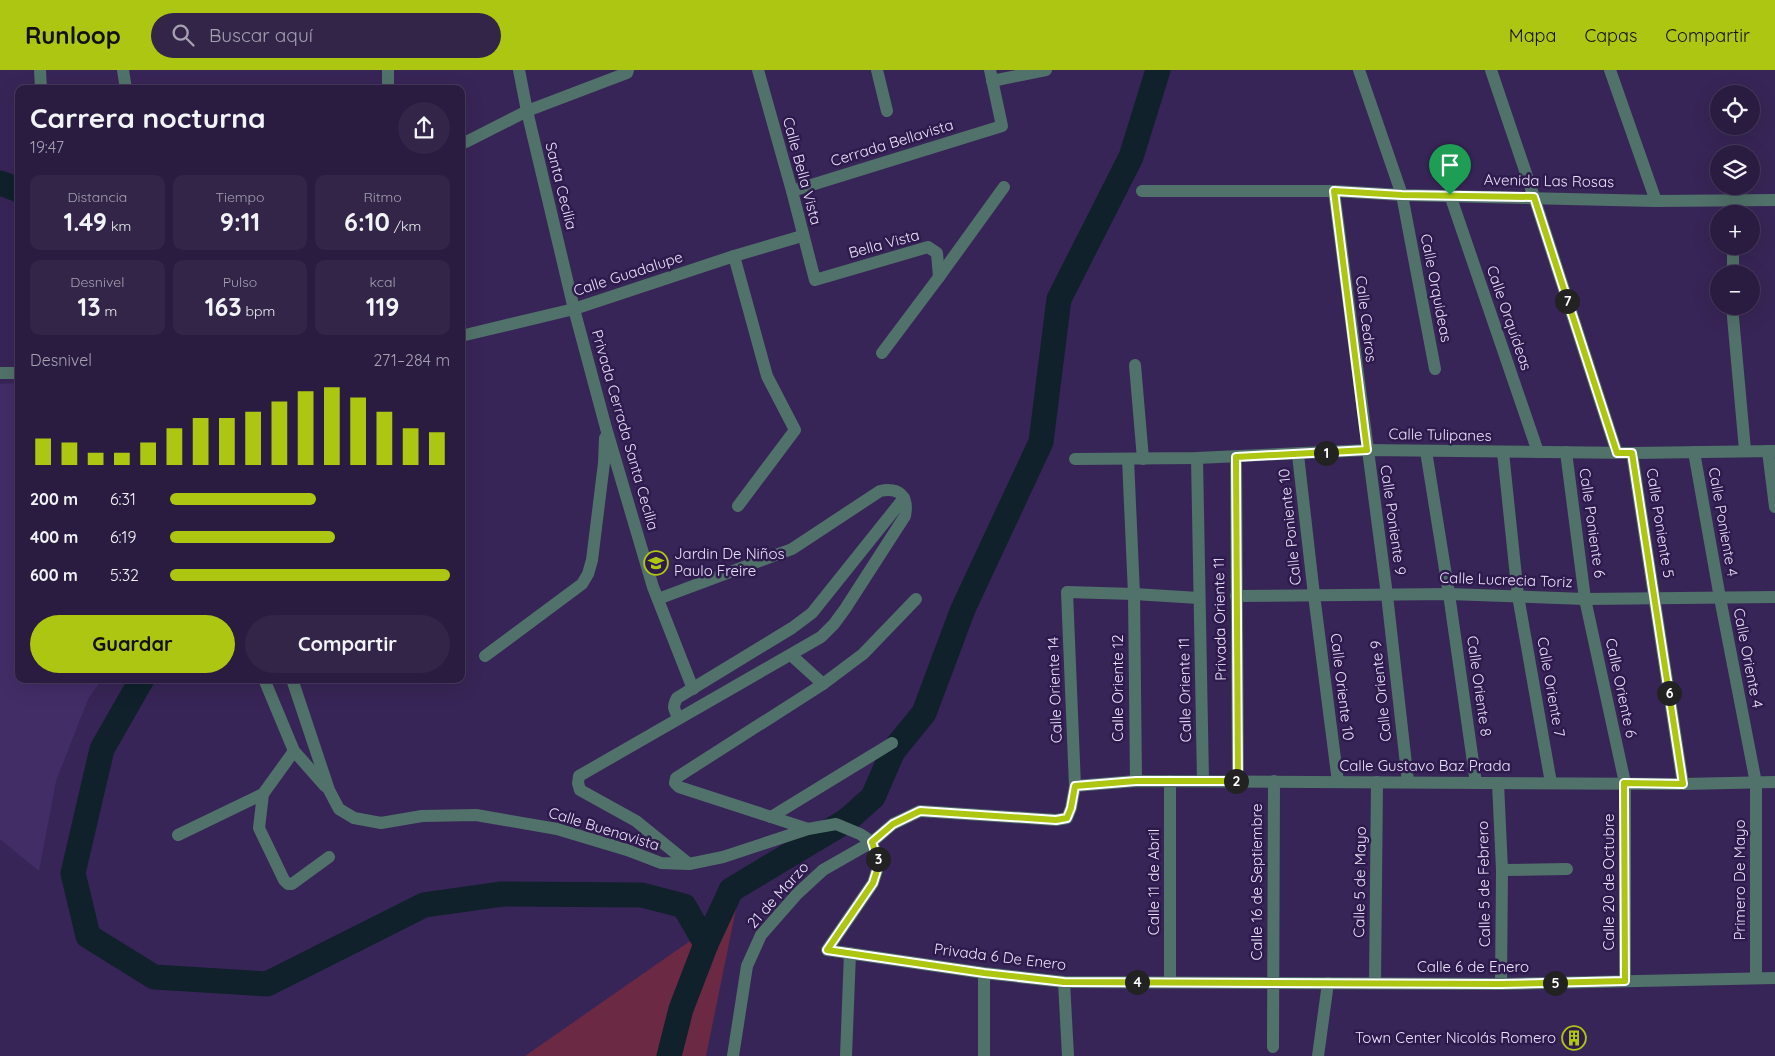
<!DOCTYPE html>
<html lang="es">
<head>
<meta charset="utf-8">
<style>
  body { margin:0; font-family:Quicksand,sans-serif; background:#322548; color:#f1f3f6; height:100vh; display:flex; flex-direction:column; font-size:19px; white-space:nowrap }
  * { box-sizing:border-box; margin:0 }
  p { font-size:16px; color:#a5a1b1 }
  .icon { flex:none; width:28px; height:28px; fill:none; stroke:currentColor; stroke-width:2; stroke-linecap:round; stroke-linejoin:round }
  .map { position:relative; flex:1; overflow:hidden }
  .side { position:absolute; left:15px; top:15px; width:450px; height:598px; display:flex; flex-direction:column; background:#2a1c41; border-radius:10px; box-shadow:0 5px 20px #0002,0 0 0 1px #463a5a }
  .side>* { flex:none }
  .tools { position:absolute; left:1710px; top:15px; display:grid; gap:10px }
  .tools a { display:grid; place-items:center; width:50px; height:50px; border-radius:50%; background:#2a1c41; box-shadow:0 5px 20px #0002,0 0 0 1px #463a5a; font-size:25px }
  .pin { position:absolute; display:grid; place-items:center; width:42px; height:42px; color:#fff; margin:-51px -21px; border-radius:50% 50% 50% 0; rotate:-45deg; box-shadow:0 0 5px #0007 }
  .pin .icon { rotate:45deg }
  .km { position:absolute; width:25px; height:25px; margin:-12px; border-radius:50%; background:#222; color:#fff; font-size:14px; line-height:25px; text-align:center }
  .round { display:grid; place-items:center; flex:none; width:52px; height:52px; border-radius:26px; background:#322548 }
  .head { display:flex; align-items:center; justify-content:space-between; height:85px; padding:0 15px }
  h1 { font-size:28px; font-weight:700; line-height:38px }
  .stats { display:grid; grid-template-columns:repeat(3,1fr); gap:8px; height:85px; padding:5px 15px }
  .stats div { display:grid; align-content:center; border-radius:10px; background:#322548; text-align:center }
  .stats b { font-size:25px; font-weight:700 }
  .stats small { font-size:14px; font-weight:400 }
  .stats p { font-size:14px }
  .chart { height:140px; padding:10px 15px }
  .chart p { display:flex; justify-content:space-between }
  .chart svg { width:100%; height:90px; margin-top:5px; stroke:#acc612; stroke-width:6 }
  .button { display:flex; gap:10px; margin-top:auto; padding:10px 15px }
  .button a { flex:1; height:58px; border-radius:30px; background:#acc612; color:#111; font-size:20px; font-weight:700; line-height:58px; text-align:center }
  .button a+a { background:#322548; color:#f1f3f6 }
  ul { padding:0 15px; list-style:none; font-size:16px }
  li { display:grid; grid-template-columns:80px 60px 1fr; align-items:center; height:38px }
  li i { height:12px; border-radius:6px; background:#acc612 }
  header { display:flex; align-items:center; gap:30px; box-sizing:border-box; height:70px; padding:0 25px; background:#acc612; color:#111 }
  header strong { font-size:24px }
  nav { display:flex; gap:28px; margin-inline-start:auto; font-size:18px }
  .search { width:350px; height:45px; background:#322548; display:flex; align-items:center; gap:12px; box-sizing:border-box; padding:0 18px; border-radius:28px; color:#a5a1b1; font-size:19px }
  .map>svg:first-child { display:block }
</style>
</head>
<body>
<header>
<strong>Runloop</strong>
<div class="search"><svg class="icon" aria-label="search" viewBox="0 0 24 24"><circle cx="10" cy="10" r="6"/><path d="M15 15l6 6"/></svg>Buscar aquí</div>
<nav><a>Mapa</a><a>Capas</a><a>Compartir</a></nav>
</header>
<div class="map">
<svg width="1775" height="986" viewBox="0 0 1775 986">
  <rect width="100%" height="100%" fill="#382557"/>
  <path fill="#432d67" d="M19 313V609H102L88 629 56 711 39 801 0 769V314Z"/>
  <path fill="#6c2943" d="M736 839 706 986H525Z"/>
  <g fill="none" stroke-linecap="round" stroke-linejoin="round">
    <g stroke="#10212c" stroke-width="25">
      <path d="M0 113 19 120"/>
      <path d="M142 609 102 679 73 803 88 866 154 907 267 914 424 835 502 824 642 825 684 836 706 874 681 939 669 986"/>
      <path d="M706 874 731 820 846 751 873 727 893 681 924 643 963 539 1041 372 1059 229 1131 87 1158 0"/>
    </g>
    <g stroke="#51726a" stroke-width="12">
      <path d="M40 0 41 19"/>
      <path d="M123 0 126 19"/>
      <path d="M519 0 527 41 574 239 606 358 653 517 693 619"/>
      <path d="M758 0 792 121 815 210 928 177 937 183 939 207"/>
      <path d="M877 0 887 41"/>
      <path d="M1359 0 1402 125 1435 299"/>
      <path d="M1491 0 1534 127 1617 383"/>
      <path d="M1610 0 1656 131"/>
      <path d="M992 11 1046 0"/>
      <path d="M388 19V0"/>
      <path d="M461 72H466L527 41 627 3 628 0"/>
      <path d="M792 121 1002 56 990 0"/>
      <path d="M1142 121H1334L1402 125 1656 131 1775 130"/>
      <path d="M1334 121 1387 525 1408 712"/>
      <path d="M1450 125 1538 382"/>
      <path d="M1734 144V130"/>
      <path d="M734 186 767 306 795 360 738 436"/>
      <path d="M1733 204V176"/>
      <path d="M1732 236 1745 380"/>
      <path d="M461 266 574 239 734 186 802 166"/>
      <path d="M882 283 939 207 1004 117"/>
      <path d="M1135 295 1143 389"/>
      <path d="M0 303H19"/>
      <path d="M1426 381 1449 524 1476 713"/>
      <path d="M1768 381 1775 437"/>
      <path d="M1503 382 1518 526 1551 713"/>
      <path d="M1566 382 1585 529 1625 713V911"/>
      <path d="M1694 382 1720 528 1756 713V908"/>
      <path d="M1632 383 1683 714"/>
      <path d="M1298 385 1314 525 1338 712"/>
      <path d="M1236 387 1238 711"/>
      <path d="M1197 388 1203 711"/>
      <path d="M1075 389 1197 388 1367 380 1632 383 1775 381"/>
      <path d="M1128 389 1134 524 1136 711"/>
      <path d="M1236 526 1449 524 1585 529 1775 527"/>
      <path d="M658 529 792 479 880 421C899 417 909 426 905 446L845 539 834 554 821 567 579 706 578 713 580 720 636 751 689 794"/>
      <path d="M791 585 823 614"/>
      <path d="M485 586 582 514 588 504 592 490 604 393 605 368"/>
      <path d="M264 609 294 681 325 716"/>
      <path d="M292 609 329 720 339 739 354 748 381 753 422 746 476 745 557 759 627 780 661 793 689 794 723 787 808 759 836 754 860 764 872 772"/>
      <path d="M679 648C674 640 672 637 677 628L792 558 812 543 904 428"/>
      <path d="M294 681 263 724 259 758 284 810 288 814H292L329 787"/>
      <path d="M1170 711V912"/>
      <path d="M1498 713 1502 800 1501 914"/>
      <path d="M1075 716 1136 711 1683 714 1775 712"/>
      <path d="M771 747 892 673"/>
      <path d="M808 759 679 717 675 713 676 708 823 614 863 584 916 529"/>
      <path d="M178 765 263 724"/>
      <path d="M872 772 879 794 873 813 827 880 984 903 1064 912 1501 914 1775 908"/>
      <path d="M1502 800 1567 799"/>
      <path d="M1064 912 1068 986"/>
      <path d="M1375 913 1377 712"/>
      <path d="M1273 977 1274 711"/>
      <path d="M733 986 747 896 761 865 797 824 823 800 872 772 893 754 920 741 1056 750 1067 748 1071 738 1075 716 1067 522 1134 524 1199 528"/>
      <path d="M846 986 850 883"/>
      <path d="M984 986V903"/>
      <path d="M1318 986 1328 913"/>
    </g>
  </g>
  <g fill="none" stroke-linecap="round" stroke-linejoin="round">
    <g stroke="#fff" stroke-width="10">
      <path id="route" d="M1334 121 1402 125 1534 127 1617 383H1632L1683 714 1624 713 1625 911 1501 914 1064 912 984 903 827 880 873 813 879 794 872 772 893 754 920 741 1056 750 1067 748 1071 738 1075 716 1136 711H1238L1236 387 1367 380Z"/>
    </g>
    <use href="#route" stroke="#acc612" stroke-width="6"/>
  </g>
  <defs>
    <g id="school-ring" transform="scale(1.25)"><circle r="9.5" fill="#2e1a4c" stroke="#acc612" stroke-width="1.5"/><path d="M0-5L7-2L0 1L-7-2ZM-4 1L0 2.5L4 1V4Q0 6-4 4Z" fill="#acc612"/></g>
    <g id="building-ring" transform="scale(1.25)"><circle r="9.5" fill="#2e1a4c" stroke="#acc612" stroke-width="1.5"/><path d="M-4-6H4V6H1V3H-1V6H-4ZM-2.5-4.3h1.7v1.8h-1.7ZM.8-4.3h1.7v1.8H.8ZM-2.5-1h1.7V.8h-1.7ZM.8-1h1.7V.8H.8Z" fill="#acc612"/></g>
  </defs>
  <g fill-rule="evenodd">
    <use href="#school-ring" x="656" y="493"/>
    <use href="#building-ring" x="1574" y="968"/>
  </g>
  <g text-anchor="middle" stroke-width="5" stroke-linejoin="round" paint-order="stroke">
    <g font-size="15" fill="#e9e2fb" stroke="#2e1a4c">
      <text transform="translate(892 73) rotate(-17)" y="5">Cerrada Bellavista</text>
      <text transform="translate(802 101) rotate(75)" y="5">Calle Bella Vista</text>
      <text transform="translate(1549 111) rotate(1)" y="5">Avenida Las Rosas</text>
      <text transform="translate(561 116) rotate(76)" y="5">Santa Cecilia</text>
      <text transform="translate(884 174) rotate(-15)" y="5">Bella Vista</text>
      <text transform="translate(628 204) rotate(-18)" y="5">Calle Guadalupe</text>
      <text transform="translate(1436 218) rotate(79)" y="5">Calle Orquideas</text>
      <text transform="translate(1509 248) rotate(71)" y="5">Calle Orquídeas</text>
      <text transform="translate(1366 249) rotate(83)" y="5">Calle Cedros</text>
      <text transform="translate(625 360) rotate(74)" y="5">Privada Cerrada Santa Cecilia</text>
      <text transform="translate(1440 365) rotate(1)" y="5">Calle Tulipanes</text>
      <text transform="translate(1393 450) rotate(82)" y="5">Calle Poniente 9</text>
      <text transform="translate(1723 452) rotate(80)" y="5">Calle Poniente 4</text>
      <text transform="translate(1592 453) rotate(82)" y="5">Calle Poniente 6</text>
      <text transform="translate(1660 453) rotate(81)" y="5">Calle Poniente 5</text>
      <text transform="translate(1290 457) rotate(-96)" y="5">Calle Poniente 10</text>
      <text transform="translate(1506 510) rotate(2)" y="5">Calle Lucrecia Toriz</text>
      <text transform="translate(1220 549) rotate(-91)" y="5">Privada Oriente 11</text>
      <text transform="translate(1748 588) rotate(79)" y="5">Calle Oriente 4</text>
      <text transform="translate(1479 616) rotate(82)" y="5">Calle Oriente 8</text>
      <text transform="translate(1342 617) rotate(83)" y="5">Calle Oriente 10</text>
      <text transform="translate(1551 617) rotate(80)" y="5">Calle Oriente 7</text>
      <text transform="translate(1118 618) rotate(-90)" y="5">Calle Oriente 12</text>
      <text transform="translate(1621 618) rotate(78)" y="5">Calle Oriente 6</text>
      <text transform="translate(1055 620) rotate(-92)" y="5">Calle Oriente 14</text>
      <text transform="translate(1185 620) rotate(-91)" y="5">Calle Oriente 11</text>
      <text transform="translate(1381 621) rotate(-96)" y="5">Calle Oriente 9</text>
      <text x="1425" y="701">Calle Gustavo Baz Prada</text>
      <text transform="translate(604 759) rotate(17)" y="5">Calle Buenavista</text>
      <text transform="translate(1740 810) rotate(-90)" y="5">Primero De Mayo</text>
      <text transform="translate(1154 812) rotate(-90)" y="5">Calle 11 de Abril</text>
      <text transform="translate(1257 812) rotate(-90)" y="5">Calle 16 de Septiembre</text>
      <text transform="translate(1360 812) rotate(-89)" y="5">Calle 5 de Mayo</text>
      <text transform="translate(1609 812) rotate(-90)" y="5">Calle 20 de Octubre</text>
      <text transform="translate(1484 814) rotate(-91)" y="5">Calle 5 de Febrero</text>
      <text transform="translate(778 825) rotate(-48)" y="5">21 de Marzo</text>
      <text transform="translate(1000 887) rotate(7)" y="5">Privada 6 De Enero</text>
      <text x="1473" y="902">Calle 6 de Enero</text>
    </g>
    <g font-size="15" fill="#e9e2fb" stroke="#2e1a4c" text-anchor="start">
      <text x="674" y="489">Jardin De Niños<tspan x="674" dy="17">Paulo Freire</tspan></text>
      <text x="1556" y="973" text-anchor="end">Town Center Nicolás Romero</text>
    </g>
  </g>
</svg>
<div class="tools">
<a><svg class="icon" aria-label="locate" viewBox="0 0 24 24"><circle cx="12" cy="12" r="6"/><path d="M12 2v4M12 18v4M2 12h4M18 12h4"/></svg></a>
<a><svg class="icon" aria-label="layers" viewBox="0 0 24 24"><path d="M12 4l9 5-9 5-9-5zM3 14l9 5 9-5"/></svg></a>
<a>+</a>
<a>−</a>
</div>
<div class="pin" style="left:1450px;top:125px;background:#1e9e55"><svg class="icon" aria-label="arrive" viewBox="0 0 24 24"><path d="M6 21V4h12l-3 4 3 4H6"/></svg></div>
<b class="km" style="left:1326px;top:383px">1</b>
<b class="km" style="left:1236px;top:711px">2</b>
<b class="km" style="left:878px;top:789px">3</b>
<b class="km" style="left:1137px;top:912px">4</b>
<b class="km" style="left:1555px;top:913px">5</b>
<b class="km" style="left:1669px;top:623px">6</b>
<b class="km" style="left:1567px;top:231px">7</b>
<section class="side">
<div class="head"><div><h1>Carrera nocturna</h1><p>19:47</p></div><a class="round"><svg class="icon" aria-label="share" viewBox="0 0 24 24"><path d="M12 15V3M7 8l5-5 5 5M5 13v7h14v-7"/></svg></a></div>
<div class="stats">
<div><p>Distancia</p><b>1.49<small> km</small></b></div>
<div><p>Tiempo</p><b>9:11</b></div>
<div><p>Ritmo</p><b>6:10<small> /km</small></b></div>
</div>
<div class="stats">
<div><p>Desnivel</p><b>13<small> m</small></b></div>
<div><p>Pulso</p><b>163<small> bpm</small></b></div>
<div><p>kcal</p><b>119</b></div>
</div>
<div class="chart"><p><span>Desnivel</span>271–284 m</p>
<svg viewBox="0 0 160 44" preserveAspectRatio="none"><path d="M5 44V31M15 44V33M25 44V38M35 44V38M45 44V33M55 44V26M65 44V21M75 44V21M85 44V18M95 44V13M105 44V8M115 44V6M125 44V11M135 44V18M145 44V26M155 44V28"/></svg>
</div>
<ul>
<li><b>200 m</b>6:31<i style="width:52%"></i></li>
<li><b>400 m</b>6:19<i style="width:59%"></i></li>
<li><b>600 m</b>5:32<i style="width:100%"></i></li>
</ul>
<div class="button"><a>Guardar</a><a>Compartir</a></div>
</section>
</div>
</body>
</html>
